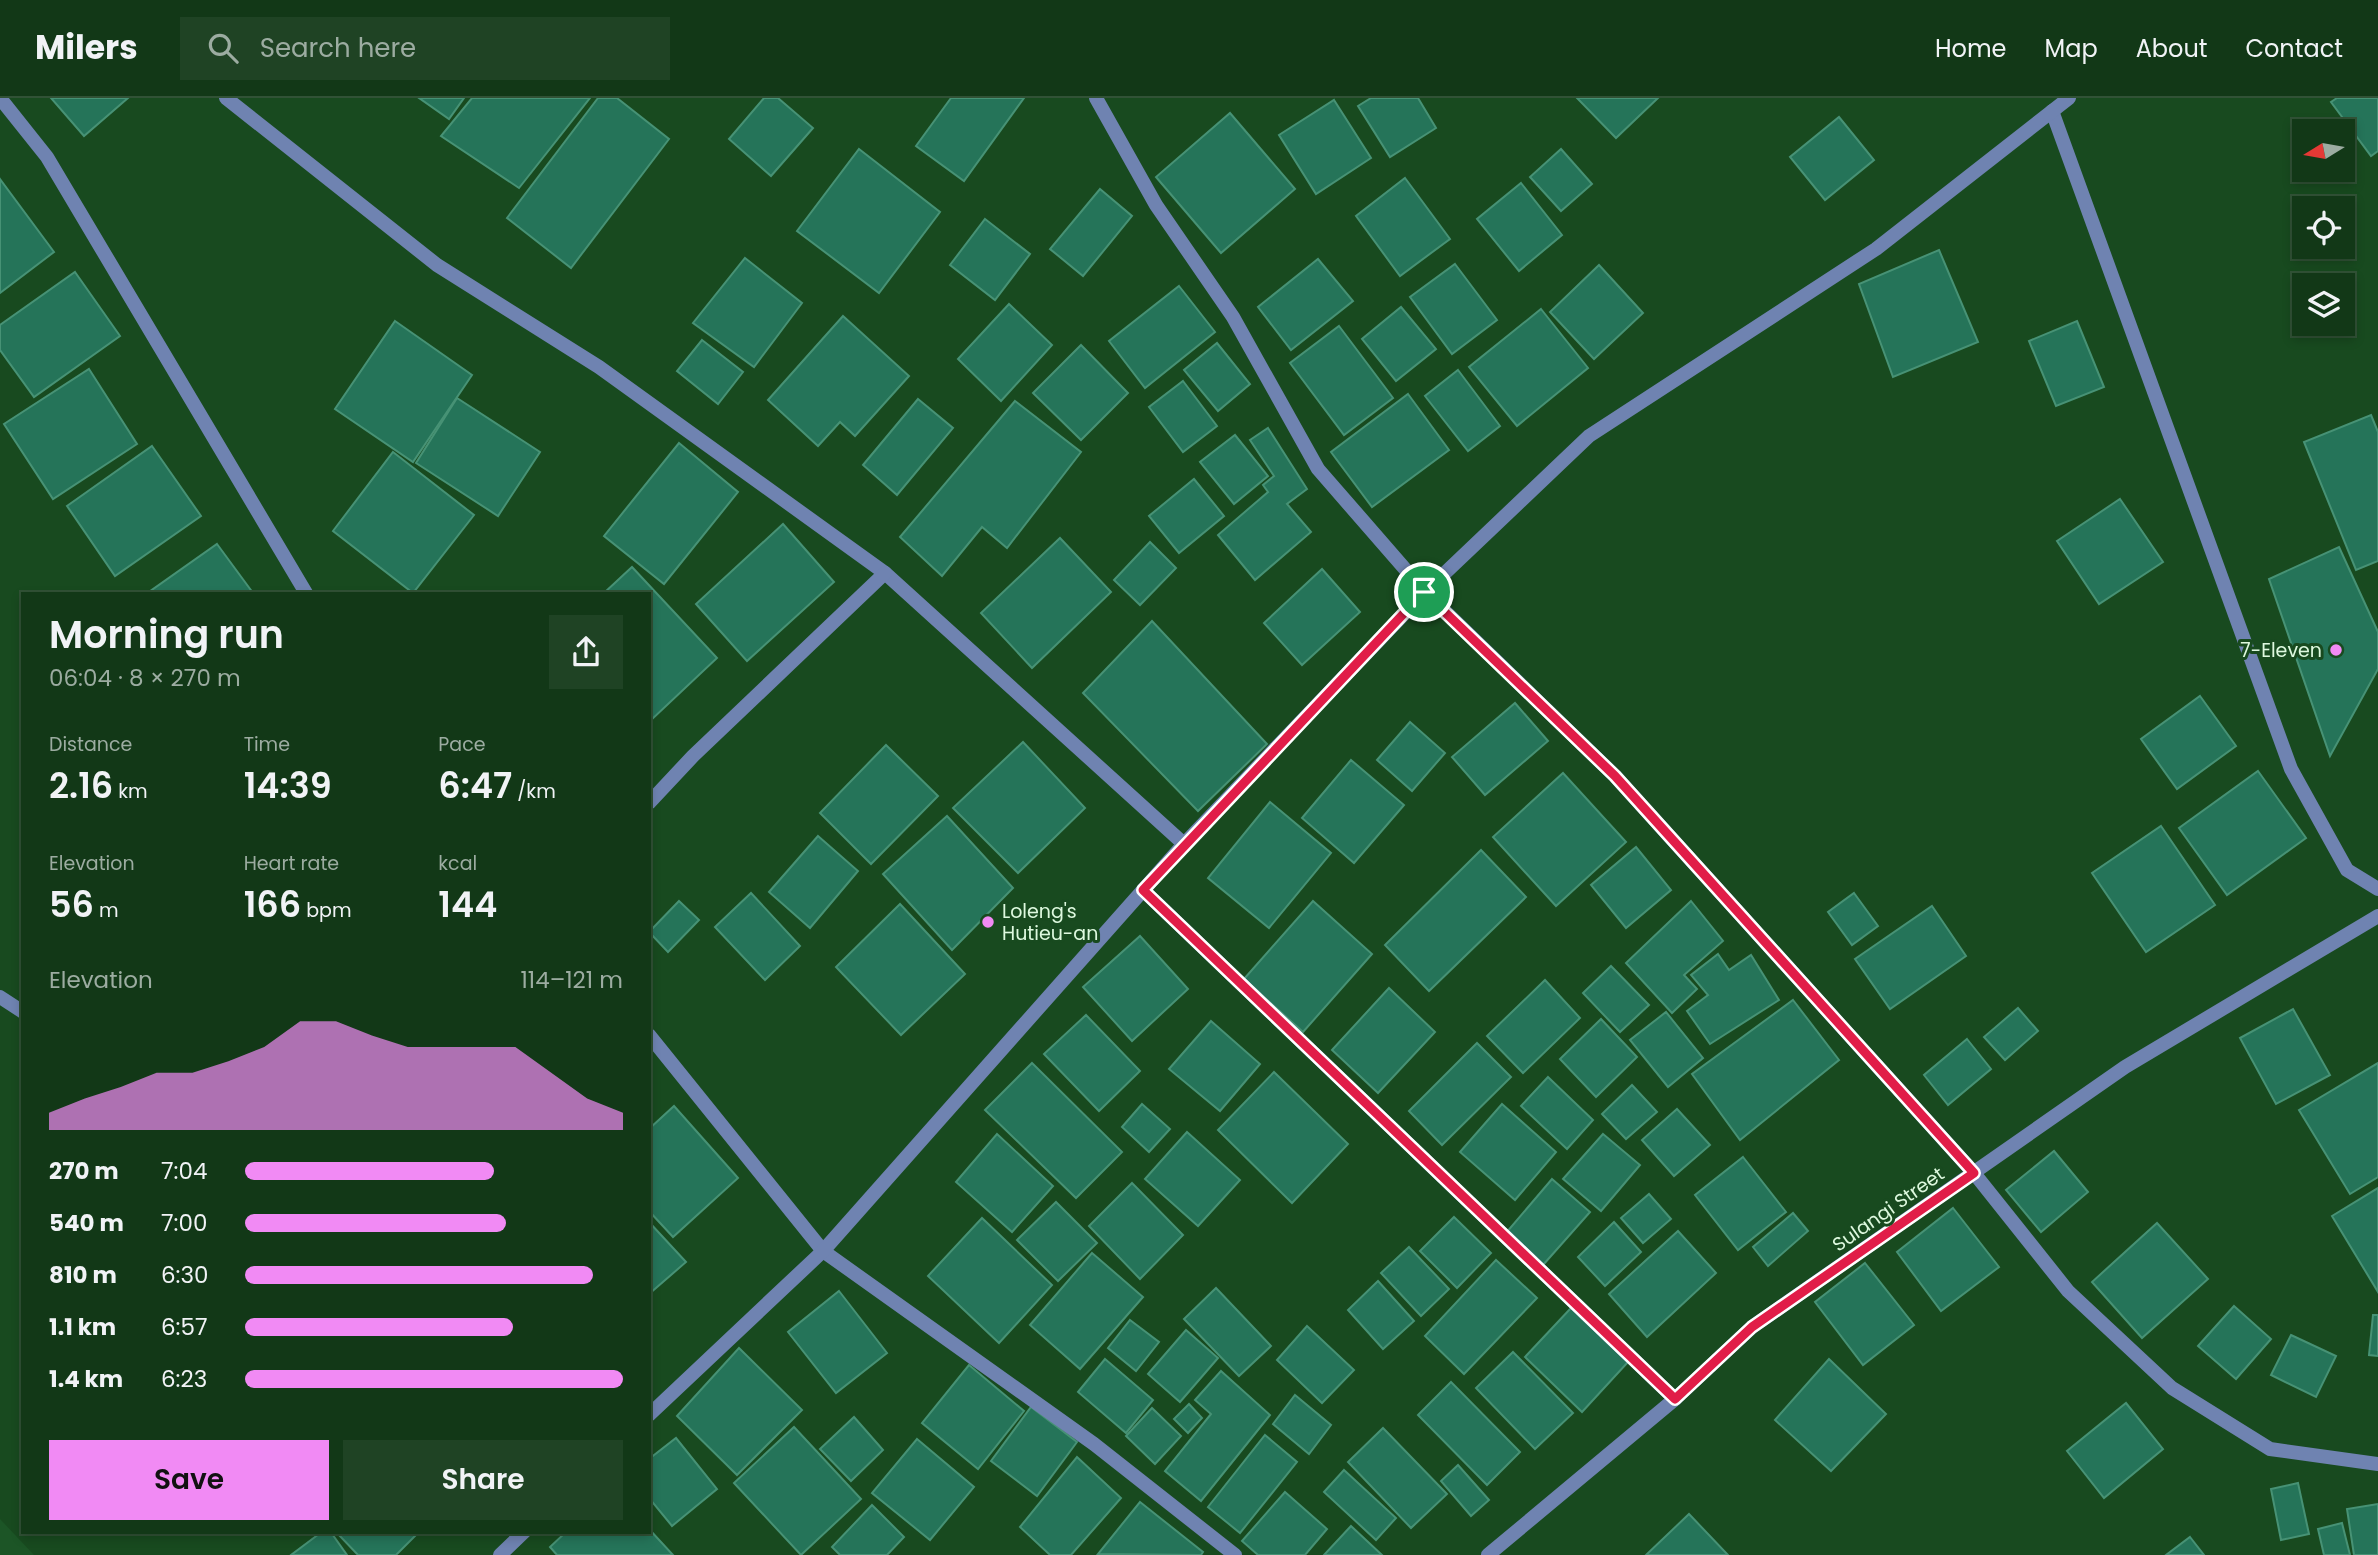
<!DOCTYPE html>
<html lang="en">
<head>
<meta charset="utf-8">
<style>
  body { margin:0; font-family:Poppins,sans-serif; background:#1f4324; color:#f1f3f6; height:100vh; display:flex; flex-direction:column; font-size:26px; white-space:nowrap }
  * { box-sizing:border-box; margin:0 }
  p { font-size:23px; color:#9caca1 }
  .icon { flex:none; width:38px; height:38px; fill:none; stroke:currentColor; stroke-width:2; stroke-linecap:round; stroke-linejoin:round }
  .map { position:relative; flex:1; overflow:hidden }
  .panel { position:absolute; left:21px; top:494px; width:630px; height:942px; display:flex; flex-direction:column; background:#123817; border-radius:0px; box-shadow:0 4px 10px #0003,0 0 0 2px #315236 }
  .panel>* { flex:none }
  .needle { width:46px; rotate:259deg }
  .controls { position:absolute; left:2292px; top:21px; display:grid; gap:14px }
  .controls a { display:grid; place-items:center; width:63px; height:63px; border-radius:0px; background:#123817; box-shadow:0 4px 10px #0003,0 0 0 2px #315236; font-size:35px }
  .pin { position:absolute; display:grid; place-items:center; width:60px; height:60px; color:#fff; margin:-30px; border:4px solid #fff; border-radius:50%; box-shadow:0 2px 7px #0007 }
  .round { display:grid; place-items:center; flex:none; width:74px; height:74px; border-radius:0px; background:#1f4324 }
  .head { display:flex; align-items:center; justify-content:space-between; height:119px; padding:0 28px }
  h1 { font-size:38px; font-weight:600; line-height:52px }
  .stats { display:grid; grid-template-columns:repeat(3,1fr); gap:10px; height:119px; padding:7px 28px }
  .stats div { display:grid; align-content:center }
  .stats b { font-size:35px; font-weight:600 }
  .stats small { font-size:19px; font-weight:400 }
  .stats p { font-size:19px }
  .chart { height:196px; padding:14px 28px }
  .chart p { display:flex; justify-content:space-between }
  .chart svg { width:100%; height:126px; margin-top:7px; fill:#f18af4; opacity:.7 }
  .action { display:flex; gap:14px; margin-top:auto; padding:14px 28px }
  .action a { flex:1; height:80px; border-radius:0px; background:#f18af4; color:#111; font-size:28px; font-weight:600; line-height:80px; text-align:center }
  .action a+a { background:#1f4324; color:#f1f3f6 }
  ul { padding:0 28px; list-style:none; font-size:23px }
  li { display:grid; grid-template-columns:112px 84px 1fr; align-items:center; height:52px }
  li i { height:18px; border-radius:9px; background:#f18af4 }
  header { display:flex; align-items:center; gap:42px; box-sizing:border-box; height:98px; padding:0 35px; background:#123817; border-bottom:2px solid #315236 }
  header strong { font-size:33px }
  nav { display:flex; gap:38px; margin-inline-start:auto; font-size:24px }
  .search { width:490px; height:63px; background:#1f4324; display:flex; align-items:center; gap:18px; box-sizing:border-box; padding:0 24px; border-radius:0px; color:#9caca1; font-size:26px }
  .map>svg:first-child { display:block }
</style>
</head>
<body>
<header>
<strong>Milers</strong>
<div class="search"><svg class="icon" aria-label="search" viewBox="0 0 24 24"><circle cx="10" cy="10" r="6"/><path d="M15 15l6 6"/></svg>Search here</div>
<nav><a>Home</a><a>Map</a><a>About</a><a>Contact</a></nav>
</header>
<div class="map">
<svg width="2378" height="1457" viewBox="0 0 2378 1457">
  <rect width="100%" height="100%" fill="#184a1f"/>
  <path fill="#1c5526" d="M0 1421 34 1457H0Z"/>
  <g fill="#257459" stroke="#479275" stroke-width="2">
    <path d="M51 0H128L84 38Z"/>
    <path d="M419 0H464L449 21Z"/>
    <path d="M472 0H590L519 90 441 38Z"/>
    <path d="M598 0H617L669 41 571 170 507 120Z"/>
    <path d="M764 0H778L813 30 771 78 729 41Z"/>
    <path d="M951 0H1024L964 83 916 48Z"/>
    <path d="M1371 0H1418L1436 30 1390 59 1358 8Z"/>
    <path d="M1577 0H1658L1616 40Z"/>
    <path d="M2337 0H2378V53L2371 58 2331 4Z"/>
    <path d="M1334 2 1371 60 1316 96 1279 37Z"/>
    <path d="M1230 15 1295 91 1221 155 1156 79Z"/>
    <path d="M1839 19 1874 62 1825 102 1790 59Z"/>
    <path d="M859 51 940 114 879 195 797 133Z"/>
    <path d="M1561 51 1592 86 1561 113 1530 79Z"/>
    <path d="M1405 80 1450 141 1400 178 1356 118Z"/>
    <path d="M0 81 54 154 0 195Z"/>
    <path d="M1521 85 1562 137 1519 173 1477 121Z"/>
    <path d="M1100 91 1132 118 1083 178 1050 151Z"/>
    <path d="M985 121 1030 156 995 202 950 167Z"/>
    <path d="M1939 152 1978 244 1893 279 1859 186Z"/>
    <path d="M745 160 802 205 754 269 693 225Z"/>
    <path d="M1318 161 1353 203 1291 252 1258 209Z"/>
    <path d="M1455 166 1497 222 1452 256 1410 199Z"/>
    <path d="M1599 167 1643 215 1594 261 1550 214Z"/>
    <path d="M75 174 120 238 34 299 0 252V227Z"/>
    <path d="M1179 188 1215 234 1145 290 1109 243Z"/>
    <path d="M1009 206 1052 247 1001 303 958 261Z"/>
    <path d="M1401 209 1436 251 1396 283 1362 241Z"/>
    <path d="M1541 211 1588 270 1517 328 1469 269Z"/>
    <path d="M843 218 909 278 855 338 840 324 818 348 768 302Z"/>
    <path d="M395 223 472 277 413 364 335 311Z"/>
    <path d="M2077 223 2104 289 2056 308 2029 243Z"/>
    <path d="M1339 228 1393 300 1344 337 1290 265Z"/>
    <path d="M702 242 743 274 718 306 677 273Z"/>
    <path d="M1217 245 1250 286 1218 313 1184 272Z"/>
    <path d="M1081 247 1128 295 1081 342 1033 295Z"/>
    <path d="M89 271 137 346 53 401 4 326Z"/>
    <path d="M1458 272 1500 328 1468 353 1425 298Z"/>
    <path d="M1183 283 1217 328 1183 354 1149 309Z"/>
    <path d="M1408 296 1449 352 1372 409 1331 354Z"/>
    <path d="M457 300 540 354 498 418 416 365Z"/>
    <path d="M918 301 953 330 897 397 863 367Z"/>
    <path d="M1015 303 1081 354 1007 450 982 429 942 478 900 439Z"/>
    <path d="M2371 317 2378 334V463L2356 472 2304 344Z"/>
    <path d="M1268 330 1307 391 1287 406 1311 434 1255 482 1218 437 1268 394 1263 387 1274 378 1250 342Z"/>
    <path d="M1235 337 1268 378 1234 406 1200 364Z"/>
    <path d="M679 345 738 394 664 486 604 438Z"/>
    <path d="M152 348 201 418 115 478 67 408Z"/>
    <path d="M393 354 474 417 413 495 333 433Z"/>
    <path d="M1194 381 1224 418 1179 455 1149 418Z"/>
    <path d="M2120 401 2163 464 2099 506 2057 443Z"/>
    <path d="M783 426 834 484 747 563 696 506Z"/>
    <path d="M1060 440 1111 494 1032 570 981 515Z"/>
    <path d="M1150 444 1176 470 1140 507 1114 482Z"/>
    <path d="M217 446 253 495H150L149 494Z"/>
    <path d="M2339 449 2378 534V571L2330 658 2269 481Z"/>
    <path d="M632 469 717 560 649 624V495H604Z"/>
    <path d="M1322 471 1360 514 1302 567 1264 525Z"/>
    <path d="M1152 523 1267 646 1198 713 1083 595Z"/>
    <path d="M2200 598 2236 648 2177 691 2141 641Z"/>
    <path d="M1515 605 1548 643 1485 697 1452 659Z"/>
    <path d="M1410 624 1445 655 1412 693 1377 662Z"/>
    <path d="M1023 644 1085 710 1018 775 953 710Z"/>
    <path d="M886 647 938 698 871 766 820 715Z"/>
    <path d="M1351 662 1404 707 1354 765 1302 720Z"/>
    <path d="M2258 673 2306 740 2227 797 2179 730Z"/>
    <path d="M1563 675 1626 744 1556 808 1493 739Z"/>
    <path d="M1270 704 1331 755 1269 830 1208 780Z"/>
    <path d="M947 718 1013 790 952 852 883 776Z"/>
    <path d="M2161 728 2215 807 2146 854 2092 775Z"/>
    <path d="M818 738 858 773 810 830 769 794Z"/>
    <path d="M1636 749 1671 792 1626 830 1591 787Z"/>
    <path d="M1481 752 1526 799 1429 893 1385 847Z"/>
    <path d="M751 795 800 848 765 882 715 829Z"/>
    <path d="M1854 795 1878 828 1852 847 1828 814Z"/>
    <path d="M679 803 699 822 668 854 649 834Z"/>
    <path d="M1313 803 1372 856 1303 934 1244 881Z"/>
    <path d="M1691 803 1723 843 1684 877 1697 891 1672 915 1626 865Z"/>
    <path d="M900 806 965 876 901 937 836 869Z"/>
    <path d="M1932 808 1966 858 1890 911 1855 861Z"/>
    <path d="M1140 838 1188 891 1132 943 1083 889Z"/>
    <path d="M1718 856 1729 872 1751 857 1779 902 1710 946 1687 913 1708 897 1691 877Z"/>
    <path d="M1611 868 1649 907 1620 934 1583 895Z"/>
    <path d="M1545 882 1580 920 1523 975 1487 938Z"/>
    <path d="M1389 890 1435 934 1378 995 1332 952Z"/>
    <path d="M1793 902 1839 962 1740 1042 1692 976Z"/>
    <path d="M2018 910 2038 933 2005 962 1984 939Z"/>
    <path d="M2293 911 2330 977 2276 1006 2240 940Z"/>
    <path d="M1666 914 1703 960 1668 989 1630 942Z"/>
    <path d="M1086 917 1140 973 1099 1013 1044 956Z"/>
    <path d="M1601 921 1637 959 1596 999 1560 961Z"/>
    <path d="M1211 923 1260 966 1220 1013 1169 971Z"/>
    <path d="M1967 941 1991 971 1948 1007 1924 977Z"/>
    <path d="M1477 945 1511 979 1442 1047 1409 1013Z"/>
    <path d="M1032 965 1122 1054 1076 1100 985 1012Z"/>
    <path d="M2378 965V1079L2350 1096 2299 1012Z"/>
    <path d="M1274 974 1348 1046 1292 1105 1218 1032Z"/>
    <path d="M1548 979 1593 1022 1567 1051 1521 1008Z"/>
    <path d="M1632 987 1657 1014 1626 1041 1602 1016Z"/>
    <path d="M1142 1006 1170 1031 1149 1054 1122 1029Z"/>
    <path d="M1502 1006 1556 1054 1515 1102 1460 1054Z"/>
    <path d="M674 1008 738 1080 673 1139 649 1113V1031Z"/>
    <path d="M1677 1011 1710 1047 1674 1078 1642 1042Z"/>
    <path d="M1187 1034 1240 1082 1198 1128 1145 1081Z"/>
    <path d="M997 1036 1053 1088 1012 1134 956 1084Z"/>
    <path d="M1603 1036 1640 1067 1601 1113 1563 1081Z"/>
    <path d="M2054 1053 2088 1094 2041 1134 2006 1092Z"/>
    <path d="M1743 1059 1786 1114 1738 1152 1695 1097Z"/>
    <path d="M1552 1081 1590 1114 1543 1167 1506 1135Z"/>
    <path d="M1132 1085 1183 1137 1140 1181 1089 1128Z"/>
    <path d="M2378 1090V1194L2332 1118Z"/>
    <path d="M1649 1096 1671 1121 1643 1145 1621 1120Z"/>
    <path d="M1056 1104 1097 1145 1058 1183 1017 1142Z"/>
    <path d="M1953 1110 1999 1169 1941 1213 1897 1154Z"/>
    <path d="M1793 1115 1808 1133 1768 1168 1753 1149Z"/>
    <path d="M1454 1119 1491 1155 1457 1190 1420 1153Z"/>
    <path d="M982 1120 1052 1187 999 1245 928 1178Z"/>
    <path d="M649 1124 686 1164 649 1196Z"/>
    <path d="M1614 1124 1641 1154 1605 1188 1578 1159Z"/>
    <path d="M2157 1125 2208 1181 2142 1240 2092 1184Z"/>
    <path d="M1678 1133 1716 1175 1647 1239 1609 1196Z"/>
    <path d="M1409 1149 1449 1191 1421 1218 1381 1175Z"/>
    <path d="M1092 1155 1143 1199 1080 1271 1030 1227Z"/>
    <path d="M1496 1162 1537 1200 1464 1276 1425 1238Z"/>
    <path d="M1865 1165 1914 1227 1863 1267 1815 1204Z"/>
    <path d="M1378 1183 1414 1223 1383 1251 1348 1212Z"/>
    <path d="M1216 1190 1271 1248 1239 1278 1184 1221Z"/>
    <path d="M839 1193 887 1255 836 1295 788 1234Z"/>
    <path d="M2234 1208 2271 1241 2236 1281 2198 1248Z"/>
    <path d="M1571 1210 1628 1264 1582 1314 1525 1259Z"/>
    <path d="M2373 1217H2378V1258L2369 1257Z"/>
    <path d="M1130 1222 1159 1244 1136 1273 1108 1250Z"/>
    <path d="M1307 1228 1354 1272 1322 1305 1277 1262Z"/>
    <path d="M1186 1232 1218 1260 1180 1304 1148 1276Z"/>
    <path d="M2291 1237 2336 1258 2316 1299 2271 1277Z"/>
    <path d="M739 1250 802 1312 737 1377 677 1318Z"/>
    <path d="M1513 1254 1573 1315 1535 1351 1476 1290Z"/>
    <path d="M1105 1261 1153 1302 1126 1335 1078 1294Z"/>
    <path d="M1829 1261 1886 1316 1831 1373 1775 1322Z"/>
    <path d="M969 1267 1024 1313 978 1371 922 1325Z"/>
    <path d="M1221 1273 1270 1317 1201 1403 1165 1373 1211 1316 1195 1302Z"/>
    <path d="M1451 1284 1520 1354 1487 1387 1418 1317Z"/>
    <path d="M1295 1297 1331 1327 1309 1356 1273 1326Z"/>
    <path d="M2126 1305 2163 1351 2104 1400 2067 1353Z"/>
    <path d="M1189 1306 1202 1320 1188 1335 1174 1321Z"/>
    <path d="M1031 1309 1077 1344 1037 1398 991 1363Z"/>
    <path d="M1152 1310 1181 1338 1155 1366 1126 1338Z"/>
    <path d="M854 1319 883 1352 851 1383 820 1351Z"/>
    <path d="M794 1329 861 1401 801 1457 734 1385Z"/>
    <path d="M1383 1330 1447 1396 1411 1430 1348 1364Z"/>
    <path d="M1265 1337 1297 1364 1240 1435 1208 1409Z"/>
    <path d="M676 1340 717 1391 672 1428 649 1400V1361Z"/>
    <path d="M917 1341 974 1389 930 1442 872 1395Z"/>
    <path d="M1077 1359 1121 1400 1071 1457H1050L1020 1429Z"/>
    <path d="M1458 1367 1489 1402 1471 1418 1441 1383Z"/>
    <path d="M1344 1372 1396 1420 1376 1442 1324 1394Z"/>
    <path d="M2298 1385 2309 1436 2281 1442 2271 1391Z"/>
    <path d="M1285 1394 1327 1431 1305 1457H1258L1242 1443Z"/>
    <path d="M1140 1404 1203 1454 1201 1457 1098 1456Z"/>
    <path d="M2378 1406V1457H2354L2347 1411Z"/>
    <path d="M872 1407 904 1439 887 1457H840L832 1449Z"/>
    <path d="M1689 1416 1728 1457H1646Z"/>
    <path d="M2342 1425 2350 1457H2324L2318 1431Z"/>
    <path d="M1351 1428 1382 1457H1324Z"/>
    <path d="M649 1431 673 1457H557L550 1449 567 1433H649Z"/>
    <path d="M323 1433H330L347 1457H291Z"/>
    <path d="M339 1433H412L416 1437 396 1457H358L337 1435Z"/>
    <path d="M2190 1439 2204 1457H2166Z"/>
  </g>
  <g fill="none" stroke-linecap="round" stroke-linejoin="round">
    <g stroke="#6f83b1" stroke-width="14">
      <path d="M0 0 47 59 306 495"/>
      <path d="M226 0 437 167 599 269 885 475 1184 746"/>
      <path d="M1096 0 1156 107 1233 219 1318 371 1425 494 1615 678 1974 1075 2068 1193 2172 1290 2270 1351 2378 1366"/>
      <path d="M2052 13 2291 671 2347 772 2378 791"/>
      <path d="M649 705 693 658 885 475"/>
      <path d="M1143 792 1675 1301"/>
      <path d="M0 899 23 914"/>
      <path d="M649 937 823 1153 1094 1346 1235 1457"/>
      <path d="M649 1317 823 1153 1184 746 1425 494 1589 338 1876 151 2069 0"/>
      <path d="M500 1457 525 1433"/>
      <path d="M1488 1457 1675 1301 1752 1229 2125 969 2378 818"/>
    </g>
  </g>
  <g fill="none" stroke-linecap="round" stroke-linejoin="round">
    <g stroke="#fff" stroke-width="14">
      <path id="route" d="M1424 494 1615 678 1974 1075 1752 1229 1675 1301 1143 792Z"/>
    </g>
    <use href="#route" stroke="#e11d48" stroke-width="9"/>
  </g>
  <g fill="#f18af4" stroke="#184a1f" stroke-width="2.5">
    <circle cx="2336" cy="552" r="7"/>
    <circle cx="988" cy="824" r="7"/>
  </g>
  <g text-anchor="middle" stroke-width="6" stroke-linejoin="round" paint-order="stroke">
    <g font-size="19" fill="#def9df" stroke="#184a1f" text-anchor="end">
      <text x="2322" y="559">7-Eleven</text>
      <text x="1002" y="820" text-anchor="start">Loleng's<tspan x="1002" dy="22">Hutieu-an</tspan></text>
    </g>
    <g font-size="19" fill="#def9df" stroke="#184a1f">
      <text transform="translate(1888 1111) rotate(-35)" y="7">Sulangi Street</text>
    </g>
  </g>
</svg>
<div class="controls">
<a><svg class="needle" viewBox="-14 -14 28 28"><path d="M0-13l5 13h-10z" fill="#e53935"/><path d="M0 13l5-13h-10z" fill="#9caca1"/></svg></a>
<a><svg class="icon" aria-label="locate" viewBox="0 0 24 24"><circle cx="12" cy="12" r="6"/><path d="M12 2v4M12 18v4M2 12h4M18 12h4"/></svg></a>
<a><svg class="icon" aria-label="layers" viewBox="0 0 24 24"><path d="M12 4l9 5-9 5-9-5zM3 14l9 5 9-5"/></svg></a>
</div>
<div class="pin" style="left:1424px;top:494px;background:#1e9e55"><svg class="icon" aria-label="arrive" viewBox="0 0 24 24"><path d="M6 21V4h12l-3 4 3 4H6"/></svg></div>
<section class="panel">
<div class="head"><div><h1>Morning run</h1><p>06:04 · 8 × 270 m</p></div><a class="round"><svg class="icon" aria-label="share" viewBox="0 0 24 24"><path d="M12 15V3M7 8l5-5 5 5M5 13v7h14v-7"/></svg></a></div>
<div class="stats">
<div><p>Distance</p><b>2.16<small> km</small></b></div>
<div><p>Time</p><b>14:39</b></div>
<div><p>Pace</p><b>6:47<small> /km</small></b></div>
</div>
<div class="stats">
<div><p>Elevation</p><b>56<small> m</small></b></div>
<div><p>Heart rate</p><b>166<small> bpm</small></b></div>
<div><p>kcal</p><b>144</b></div>
</div>
<div class="chart"><p><span>Elevation</span>114–121 m</p>
<svg viewBox="0 0 160 44" preserveAspectRatio="none"><path d="M0 44V38L10 33L20 29L30 24L40 24L50 20L60 15L70 6L80 6L90 11L100 15L110 15L120 15L130 15L140 24L150 33L160 38V44z"/></svg>
</div>
<ul>
<li><b>270 m</b>7:04<i style="width:66%"></i></li>
<li><b>540 m</b>7:00<i style="width:69%"></i></li>
<li><b>810 m</b>6:30<i style="width:92%"></i></li>
<li><b>1.1 km</b>6:57<i style="width:71%"></i></li>
<li><b>1.4 km</b>6:23<i style="width:100%"></i></li>
</ul>
<div class="action"><a>Save</a><a>Share</a></div>
</section>
</div>
</body>
</html>
